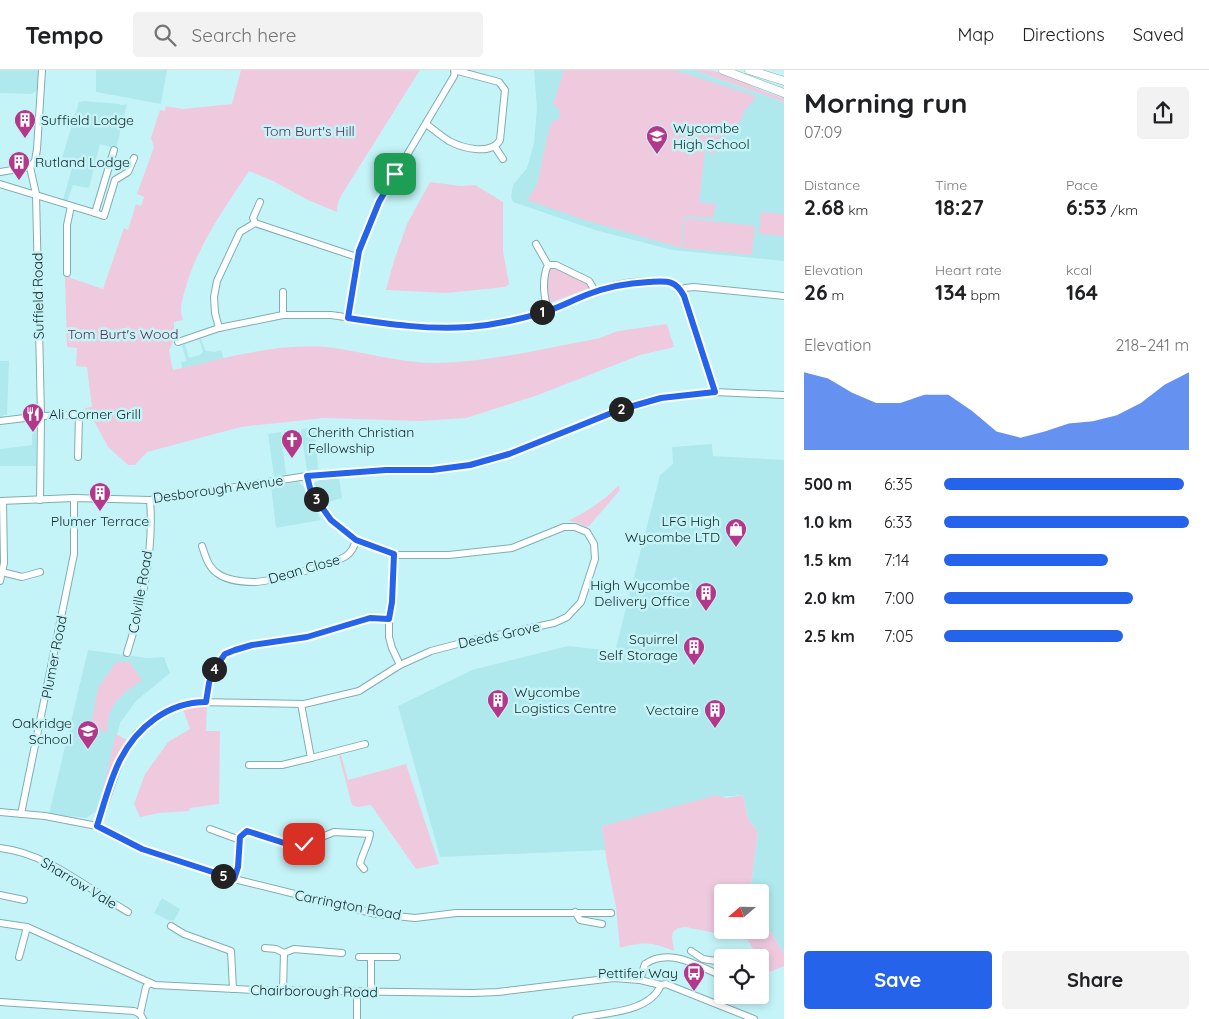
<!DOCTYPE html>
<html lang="en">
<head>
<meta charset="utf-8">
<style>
  body { margin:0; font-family:Quicksand,sans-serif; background:#f2f2f2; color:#202124; height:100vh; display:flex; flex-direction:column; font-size:19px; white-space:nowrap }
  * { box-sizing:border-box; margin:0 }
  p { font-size:16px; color:#757577 }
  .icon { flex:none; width:28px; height:28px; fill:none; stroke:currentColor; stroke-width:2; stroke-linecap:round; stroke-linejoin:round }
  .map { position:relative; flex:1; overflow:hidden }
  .details { display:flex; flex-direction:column; background:#fff; width:425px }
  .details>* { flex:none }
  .needle { width:32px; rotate:250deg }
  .buttons { position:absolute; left:714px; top:814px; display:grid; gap:10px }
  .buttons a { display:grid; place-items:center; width:55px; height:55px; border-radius:5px; background:#fff; box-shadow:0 2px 8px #0003; font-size:25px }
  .pin { position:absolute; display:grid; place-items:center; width:42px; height:42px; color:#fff; margin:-21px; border-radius:10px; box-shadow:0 2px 8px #0006 }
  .km { position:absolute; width:25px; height:25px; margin:-12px; border-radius:50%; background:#222; color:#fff; font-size:14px; line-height:25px; text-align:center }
  .round { display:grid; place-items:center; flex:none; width:52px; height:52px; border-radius:5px; background:#f2f2f2 }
  .head { display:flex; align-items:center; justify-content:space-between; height:85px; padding:0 20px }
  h1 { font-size:28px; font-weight:700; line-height:38px }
  .figures { display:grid; grid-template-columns:repeat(3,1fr); gap:8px; height:85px; padding:5px 20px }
  .figures div { display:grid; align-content:center }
  .figures b { font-size:21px; font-weight:700 }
  .figures small { font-size:14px; font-weight:400 }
  .figures p { font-size:14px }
  .chart { height:140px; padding:10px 20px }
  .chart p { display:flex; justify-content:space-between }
  .chart svg { width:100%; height:90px; margin-top:5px; fill:#2563eb; opacity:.7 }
  .action { display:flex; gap:10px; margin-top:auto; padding:10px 20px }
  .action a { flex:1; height:58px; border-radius:5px; background:#2563eb; color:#fff; font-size:20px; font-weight:700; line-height:58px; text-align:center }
  .action a+a { background:#f2f2f2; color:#202124 }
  ul { padding:0 20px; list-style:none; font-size:16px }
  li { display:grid; grid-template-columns:80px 60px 1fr; align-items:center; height:38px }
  li i { height:12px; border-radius:6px; background:#2563eb }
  header { display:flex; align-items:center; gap:30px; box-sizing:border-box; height:70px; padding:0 25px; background:#fff; border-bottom:1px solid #e0e0e0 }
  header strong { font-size:24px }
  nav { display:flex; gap:28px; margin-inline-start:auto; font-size:18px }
  .search { width:350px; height:45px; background:#f2f2f2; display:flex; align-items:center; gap:12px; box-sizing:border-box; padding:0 18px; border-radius:5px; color:#757577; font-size:19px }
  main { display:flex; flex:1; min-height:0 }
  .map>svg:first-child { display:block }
</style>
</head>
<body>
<header>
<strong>Tempo</strong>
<div class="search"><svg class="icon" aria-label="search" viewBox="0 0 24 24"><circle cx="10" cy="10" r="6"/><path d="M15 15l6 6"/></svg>Search here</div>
<nav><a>Map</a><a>Directions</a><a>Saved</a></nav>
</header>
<main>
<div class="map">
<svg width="784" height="949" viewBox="0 0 784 949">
  <rect width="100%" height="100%" fill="#c5f4f8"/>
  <g fill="#afe9ee">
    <path d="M0 0H39L38 19 32 24 0 23Z"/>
    <path d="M96 0H167L161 34 96 22Z"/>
    <path d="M534 0H693L784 32V191L672 180 595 160 513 132 511 127 513 115 527 98 534 73 537 38Z"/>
    <path d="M84 31 119 34 121 35 127 34 116 79 100 74 89 118 73 115 67 132 63 130 74 91 62 88 79 32Z"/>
    <path d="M199 269H201L206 281 215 282 221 280 224 290 182 298 181 292 186 291V289L182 276 185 274 189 288 199 285 203 282Z"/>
    <path d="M0 291H9L7 345H3V349H0Z"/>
    <path d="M32 354 36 356V396H0V379L32 375Z"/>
    <path d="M315 357 318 399 307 401 301 359Z"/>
    <path d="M281 362 286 404 274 406 268 364Z"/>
    <path d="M712 374 713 386 784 390V884L760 844V822H750L758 762 748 749 743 725 720 727 602 756 606 780 440 787 398 636 472 600 568 576 615 581 660 405 673 394 672 377Z"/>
    <path d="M339 407 342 428 326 433 314 419V413L322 409Z"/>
    <path d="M298 412 304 417 321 450 276 458 271 416Z"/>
    <path d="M88 580 147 588 164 587 170 603 136 631 120 653 98 740 86 748 49 744Z"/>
    <path d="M162 828 180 839 174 851 171 850 170 851 154 843Z"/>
  </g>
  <g fill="#efcade">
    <path d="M241 0H420L344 121 338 132 337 142 308 130 273 111 249 101C224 139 197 176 185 220 182 231 179 239 183 250L174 252V269L169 281 173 300C224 289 274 273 326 277 361 281 400 293 435 293 491 292 546 278 600 268L618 261 667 254 674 277 640 285 538 325 466 348 420 351 324 348 241 357 147 382 135 395H128L108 377 93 349H86L85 338 92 337 87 297 76 296 77 278 67 277 65 206 103 219 124 158 128 160 136 134 141 136 144 127 137 124 154 77 151 68 160 40 165 41 166 36 183 39 232 34Z"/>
    <path d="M564 0H674L756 26 752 33 745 39 737 58 730 61 714 84 710 83 707 80 705 81 699 132 716 134 713 148 684 146 681 178 585 150 527 130 537 115 548 63 552 52 558 49 561 42 553 34Z"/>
    <path d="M693 0C700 0 707 0 713 1 738 6 759 22 784 28V32Z"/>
    <path d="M430 112 461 116 475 115 503 132V181L509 214 505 217 446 223 386 220 393 194 407 154Z"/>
    <path d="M761 142 784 144V166L759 164Z"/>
    <path d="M685 148 755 156 752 185 682 178Z"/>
    <path d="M554 197 588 212 590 218 549 233 548 232 546 202Z"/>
    <path d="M619 415 620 420 589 456 585 457 579 453 568 451C587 441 604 431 619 415Z"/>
    <path d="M116 592H129L142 610C120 626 108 633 107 663L91 654 98 618Z"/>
    <path d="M198 635H207L206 661H220L219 734 190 738 189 741 159 743 140 747 134 734 145 704 161 682 168 672 190 659 183 639Z"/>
    <path d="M116 664 127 670 105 727 98 740Z"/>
    <path d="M341 685 348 710 406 694 439 794 416 799 371 735 358 737 352 735 339 686Z"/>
    <path d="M717 725 726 728 743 725 748 749 758 762 750 822H722V860H760V844L784 884V896L767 903 760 891V888L758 887 748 870 686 857 678 858 673 862 672 867 674 881C653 872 642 871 620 878L616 837 606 787 602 756Z"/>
  </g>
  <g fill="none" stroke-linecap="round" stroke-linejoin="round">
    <g stroke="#80adb2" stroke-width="8">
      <g id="minor">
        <path d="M426 54C434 60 441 66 449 71 462 78 491 86 500 70L505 20 499 12 454 0"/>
        <path d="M495 77 503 89"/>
        <path d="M30 97 36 124 41 346 40 430"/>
        <path d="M30 97 35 91 37 79 42 0"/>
        <path d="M0 102 30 97"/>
        <path d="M0 114 95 143 114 80"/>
        <path d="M95 143 104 146 115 110 128 102 134 88"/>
        <path d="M255 153 253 148 260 132"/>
        <path d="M536 174 548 195C542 208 543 227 549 241"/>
        <path d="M548 195H556L589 211 595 221"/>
        <path d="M67 203V155L71 136"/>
        <path d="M681 220 685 218 694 217 784 226"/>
        <path d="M283 245V222"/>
        <path d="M348 248 357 187 379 132 454 6 455 0"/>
        <path d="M219 258 215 243 214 227 217 211 240 162 255 153 357 187"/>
        <path d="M178 272 219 258 283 245H331L413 257H469L514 250 549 241 595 221 616 215 633 212 667 211 674 214 684 226 715 322"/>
        <path d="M0 351 41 346 79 345 78 387"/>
        <path d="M0 431 74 428 150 430 307 406 386 400H432L470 395 509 384 619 340 661 328 715 322 784 325"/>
        <path d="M202 476C205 485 208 497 217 503 226 510 243 512 254 512 268 512 335 494 346 486 352 482 354 477 356 470"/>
        <path d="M394 485 392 532 389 551V567L392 578 400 595"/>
        <path d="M2 502 22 507 40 502"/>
        <path d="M0 511 4 493 3 431"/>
        <path d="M127 583C142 536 154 479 150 430"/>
        <path d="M206 632 209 613 212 603 225 585 235 580 252 575 307 567 370 548 389 549"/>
        <path d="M311 688 365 674"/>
        <path d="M249 695H282L311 688 301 634"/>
        <path d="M0 742 45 746 97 756 142 779 234 809 376 844 415 848 456 843H611"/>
        <path d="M21 744 74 484V428"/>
        <path d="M97 756 120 691 136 664 155 648 173 638 195 632 304 634 359 621 400 595 431 581 469 571 554 553 567 547 581 532 595 489 594 474 587 462 575 457H564L512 478 449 485H394L356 470 331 449 311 422 307 406"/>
        <path d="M210 759 240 770"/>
        <path d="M0 778C47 783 88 819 128 842"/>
        <path d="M234 809 238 797 240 767 247 761 284 773 305 774 334 762 370 764C369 773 362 784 360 794L364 799"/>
        <path d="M0 825 24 830"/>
        <path d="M575 842 580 850 602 854"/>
        <path d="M0 853 27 857 155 915 255 920 473 923 498 922 614 908 640 910 661 915 666 914 754 949"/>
        <path d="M171 856 184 864 231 881 233 919"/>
        <path d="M265 878 276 879 284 883 294 879 342 883"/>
        <path d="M691 881 703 889 722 892"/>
        <path d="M19 887 27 857"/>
        <path d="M359 887H397"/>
        <path d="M371 887V921"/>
        <path d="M640 910 645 894C670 877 698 896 722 906"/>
        <path d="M283 920 284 883"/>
        <path d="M0 932 134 941 140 944 143 949"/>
        <path d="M140 944 146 917 150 913"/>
        <path d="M357 949V921"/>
        <path d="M576 949C602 942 649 944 661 915"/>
      </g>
    </g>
    <g stroke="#80adb2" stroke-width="9">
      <g id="major">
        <path d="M723 0 784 23"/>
        <path d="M749 0 784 11"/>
      </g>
    </g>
    <use href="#minor" stroke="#fff" stroke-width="6"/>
    <use href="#major" stroke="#fff" stroke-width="8"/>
  </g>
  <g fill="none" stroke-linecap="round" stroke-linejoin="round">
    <g stroke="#fff" stroke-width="10">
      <path id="route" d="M304 774 284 773 247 761 240 767 238 797 234 809 142 779 97 756C104 734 110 710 120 690 137 657 168 632 206 632L209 613 212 602 225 584 235 580 252 575 307 567 370 548 389 549 392 532 394 484 356 470 331 450 311 422 307 406 386 400H432L470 395 509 384 619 340 661 328 715 322 684 226C675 209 666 211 649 212 627 213 606 217 586 225 573 230 560 237 547 241 522 249 495 255 469 257 428 260 388 254 348 248L359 181 379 132 395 104"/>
    </g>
    <use href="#route" stroke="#2563eb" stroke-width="6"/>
  </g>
  <defs>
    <g id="building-pin" transform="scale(1.125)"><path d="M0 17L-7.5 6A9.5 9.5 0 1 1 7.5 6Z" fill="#b4388a" stroke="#c5f4f8"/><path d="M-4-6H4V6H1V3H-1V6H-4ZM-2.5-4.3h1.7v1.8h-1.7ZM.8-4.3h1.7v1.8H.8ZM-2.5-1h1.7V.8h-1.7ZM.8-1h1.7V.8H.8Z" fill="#fff"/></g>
    <g id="school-pin" transform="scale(1.125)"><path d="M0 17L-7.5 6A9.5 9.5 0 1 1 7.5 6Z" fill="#b4388a" stroke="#c5f4f8"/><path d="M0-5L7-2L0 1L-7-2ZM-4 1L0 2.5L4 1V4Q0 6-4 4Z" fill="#fff"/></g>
    <g id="restaurant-pin" transform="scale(1.125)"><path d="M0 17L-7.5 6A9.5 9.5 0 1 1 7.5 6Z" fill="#b4388a" stroke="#c5f4f8"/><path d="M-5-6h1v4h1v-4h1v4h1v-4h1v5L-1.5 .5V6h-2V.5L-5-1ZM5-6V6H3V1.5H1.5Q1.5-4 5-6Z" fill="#fff"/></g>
    <g id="church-pin" transform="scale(1.125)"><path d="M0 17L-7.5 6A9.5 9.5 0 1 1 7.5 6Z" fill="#b4388a" stroke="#c5f4f8"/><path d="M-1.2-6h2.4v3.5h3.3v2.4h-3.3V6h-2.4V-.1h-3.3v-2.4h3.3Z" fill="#fff"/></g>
    <g id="shop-pin" transform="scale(1.125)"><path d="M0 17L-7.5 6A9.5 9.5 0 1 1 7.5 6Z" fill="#b4388a" stroke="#c5f4f8"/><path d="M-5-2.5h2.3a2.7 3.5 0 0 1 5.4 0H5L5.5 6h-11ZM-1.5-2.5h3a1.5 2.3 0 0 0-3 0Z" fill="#fff"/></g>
    <g id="bus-pin" transform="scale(1.125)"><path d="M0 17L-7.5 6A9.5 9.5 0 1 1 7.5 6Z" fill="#b4388a" stroke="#c5f4f8"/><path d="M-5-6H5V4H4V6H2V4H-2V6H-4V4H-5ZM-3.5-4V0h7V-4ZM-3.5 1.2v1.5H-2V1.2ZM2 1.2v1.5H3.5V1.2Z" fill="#fff"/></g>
  </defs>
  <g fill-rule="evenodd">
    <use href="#building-pin" x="25" y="50"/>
    <use href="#school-pin" x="657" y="66"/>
    <use href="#building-pin" x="19" y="92"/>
    <use href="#restaurant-pin" x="33" y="344"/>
    <use href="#church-pin" x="292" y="370"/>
    <use href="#building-pin" x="100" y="423"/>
    <use href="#shop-pin" x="736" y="459"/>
    <use href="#building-pin" x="706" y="523"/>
    <use href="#building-pin" x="694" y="577"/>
    <use href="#building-pin" x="498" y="630"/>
    <use href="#building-pin" x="715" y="640"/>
    <use href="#school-pin" x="88" y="661"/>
    <use href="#bus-pin" x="694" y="903"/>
  </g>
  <g text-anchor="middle" stroke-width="5" stroke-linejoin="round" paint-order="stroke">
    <g font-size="14" fill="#142728" stroke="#c5f4f8" text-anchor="start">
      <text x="41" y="55">Suffield Lodge</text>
      <text x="673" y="63">Wycombe<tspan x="673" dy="16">High School</tspan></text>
      <text x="35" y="97">Rutland Lodge</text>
      <text x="49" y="349">Ali Corner Grill</text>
      <text x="308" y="367">Cherith Christian<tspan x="308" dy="16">Fellowship</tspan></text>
      <text x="100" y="456" text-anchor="middle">Plumer Terrace</text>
      <text x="720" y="456" text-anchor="end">LFG High<tspan x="720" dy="16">Wycombe LTD</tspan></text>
      <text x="690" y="520" text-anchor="end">High Wycombe<tspan x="690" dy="16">Delivery Office</tspan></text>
      <text x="678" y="574" text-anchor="end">Squirrel<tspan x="678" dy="16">Self Storage</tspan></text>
      <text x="514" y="627">Wycombe<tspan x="514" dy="16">Logistics Centre</tspan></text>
      <text x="699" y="645" text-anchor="end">Vectaire</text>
      <text x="72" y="658" text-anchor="end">Oakridge<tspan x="72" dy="16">School</tspan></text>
      <text x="678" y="908" text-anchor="end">Pettifer Way</text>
    </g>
    <g font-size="14" fill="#632b4e" stroke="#c5f4f8">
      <text x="309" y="66">Tom Burt's Hill</text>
      <text x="123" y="269">Tom Burt's Wood</text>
    </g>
    <g font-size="14" fill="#142728" stroke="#c5f4f8">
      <text transform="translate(38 226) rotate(-91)" y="5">Suffield Road</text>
      <text transform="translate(218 419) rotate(-8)" y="5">Desborough Avenue</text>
      <text transform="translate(304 499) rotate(-16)" y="5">Dean Close</text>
      <text transform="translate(140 522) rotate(-80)" y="5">Colville Road</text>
      <text transform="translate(499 565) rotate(-12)" y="5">Deeds Grove</text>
      <text transform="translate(54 587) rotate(-79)" y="5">Plumer Road</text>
      <text transform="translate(79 813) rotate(31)" y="5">Sharrow Vale</text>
      <text transform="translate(348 835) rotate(11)" y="5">Carrington Road</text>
      <text transform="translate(314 921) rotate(1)" y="5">Chairborough Road</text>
    </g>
  </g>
</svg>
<div class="buttons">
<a><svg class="needle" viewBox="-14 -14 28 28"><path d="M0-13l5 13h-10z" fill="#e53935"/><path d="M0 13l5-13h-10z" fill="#757577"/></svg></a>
<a><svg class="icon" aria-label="locate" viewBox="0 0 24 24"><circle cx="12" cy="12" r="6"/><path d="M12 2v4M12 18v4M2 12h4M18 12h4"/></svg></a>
</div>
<div class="pin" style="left:395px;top:104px;background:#1e9e55"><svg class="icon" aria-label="arrive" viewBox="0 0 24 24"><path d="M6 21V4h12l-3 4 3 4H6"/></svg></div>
<div class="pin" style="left:304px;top:774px;background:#d93025"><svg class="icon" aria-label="check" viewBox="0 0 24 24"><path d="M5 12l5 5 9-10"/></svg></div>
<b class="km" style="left:542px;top:242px">1</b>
<b class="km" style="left:621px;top:339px">2</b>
<b class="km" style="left:316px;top:429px">3</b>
<b class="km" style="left:214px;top:599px">4</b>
<b class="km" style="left:223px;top:806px">5</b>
</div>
<section class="details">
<div class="head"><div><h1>Morning run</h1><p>07:09</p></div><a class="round"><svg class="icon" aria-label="share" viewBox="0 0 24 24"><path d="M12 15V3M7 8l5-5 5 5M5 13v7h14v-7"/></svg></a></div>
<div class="figures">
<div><p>Distance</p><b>2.68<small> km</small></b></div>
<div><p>Time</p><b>18:27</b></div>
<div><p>Pace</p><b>6:53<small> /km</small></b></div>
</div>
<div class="figures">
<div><p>Elevation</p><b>26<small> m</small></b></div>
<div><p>Heart rate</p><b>134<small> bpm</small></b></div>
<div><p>kcal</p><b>164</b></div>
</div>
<div class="chart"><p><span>Elevation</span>218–241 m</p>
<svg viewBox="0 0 160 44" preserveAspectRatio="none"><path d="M0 44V6L10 9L20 16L30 21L40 21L50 17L60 17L70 25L80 35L90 38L100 35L110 31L120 30L130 27L140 21L150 12L160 6V44z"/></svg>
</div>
<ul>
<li><b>500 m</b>6:35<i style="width:98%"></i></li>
<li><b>1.0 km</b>6:33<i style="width:100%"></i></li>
<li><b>1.5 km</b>7:14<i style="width:67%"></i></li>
<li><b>2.0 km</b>7:00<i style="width:77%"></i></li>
<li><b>2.5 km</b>7:05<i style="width:73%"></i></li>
</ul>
<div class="action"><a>Save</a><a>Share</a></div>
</section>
</main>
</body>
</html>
